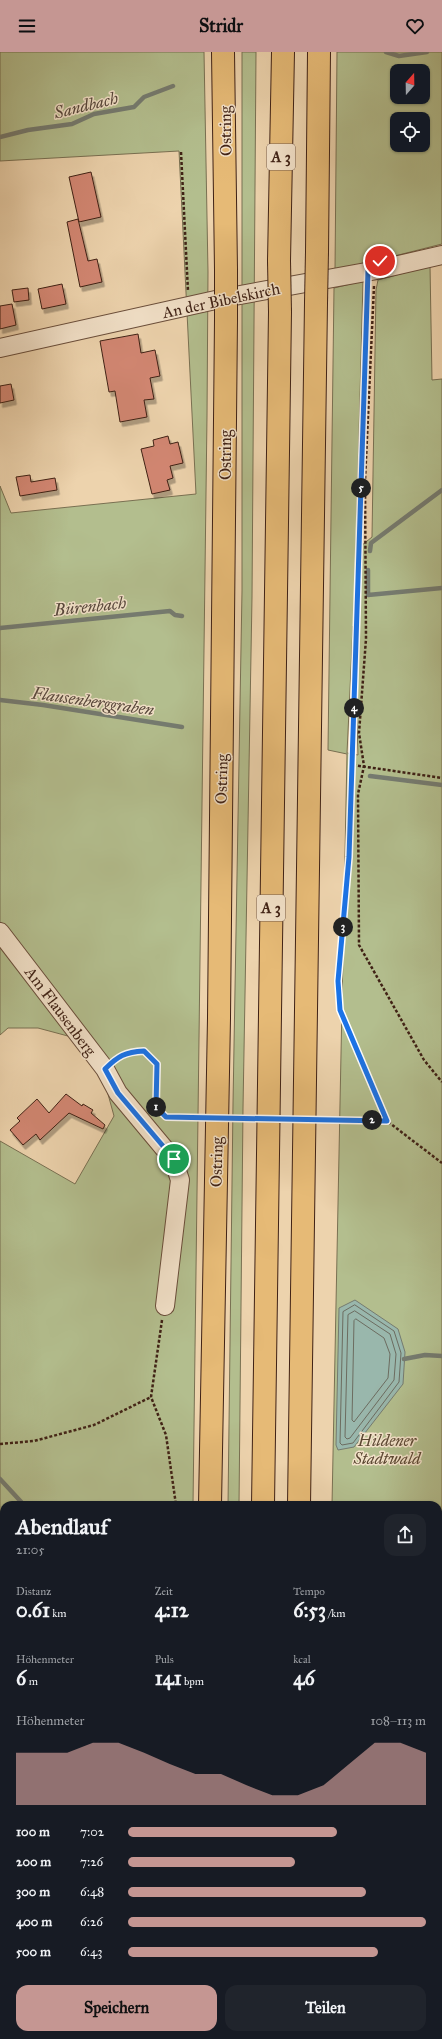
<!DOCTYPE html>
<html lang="de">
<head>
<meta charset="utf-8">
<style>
  body { margin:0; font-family:"IM FELL Great Primer",serif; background:#20242c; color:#f1f3f6; height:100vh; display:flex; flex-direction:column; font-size:15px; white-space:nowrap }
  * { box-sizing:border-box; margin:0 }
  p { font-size:13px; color:#9ea1a6 }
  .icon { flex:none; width:22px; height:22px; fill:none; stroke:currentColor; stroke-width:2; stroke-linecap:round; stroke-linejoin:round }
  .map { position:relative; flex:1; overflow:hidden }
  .side { position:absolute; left:0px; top:1449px; width:442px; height:538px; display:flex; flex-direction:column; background:#171b24; border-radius:12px 12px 0 0; box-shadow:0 1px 3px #0004 }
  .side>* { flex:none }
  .needle { width:26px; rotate:20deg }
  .controls { position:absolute; left:390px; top:12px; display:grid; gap:8px }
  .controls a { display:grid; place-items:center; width:40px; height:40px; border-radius:8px; background:#171b24; box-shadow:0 1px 3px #0004; font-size:20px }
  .pin { position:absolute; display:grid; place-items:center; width:34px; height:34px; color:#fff; margin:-17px; border:2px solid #fff; border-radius:50%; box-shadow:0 1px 4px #0007 }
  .km { position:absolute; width:20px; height:20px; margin:-10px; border-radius:50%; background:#222; color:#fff; font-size:11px; line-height:20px; text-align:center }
  .round { display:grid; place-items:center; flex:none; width:42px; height:42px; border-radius:12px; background:#20242c }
  .overview { display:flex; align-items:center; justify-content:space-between; height:68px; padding:0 16px }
  h1 { font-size:22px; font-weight:700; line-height:30px }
  .stats { display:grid; grid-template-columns:repeat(3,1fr); gap:6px; height:68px; padding:4px 16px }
  .stats div { display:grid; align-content:center }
  .stats b { font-size:20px; font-weight:700 }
  .stats small { font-size:11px; font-weight:400 }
  .stats p { font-size:11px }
  .chart { height:112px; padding:8px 16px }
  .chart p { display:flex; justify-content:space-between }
  .chart svg { width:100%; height:72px; margin-top:4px; fill:#c59692; opacity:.7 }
  .primary-button { display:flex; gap:8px; margin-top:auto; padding:8px 16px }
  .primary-button a { flex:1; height:46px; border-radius:12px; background:#c59692; color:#111; font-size:16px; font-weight:700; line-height:46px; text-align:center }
  .primary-button a+a { background:#20242c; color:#f1f3f6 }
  ul { padding:0 16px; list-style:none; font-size:13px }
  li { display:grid; grid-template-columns:64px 48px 1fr; align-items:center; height:30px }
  li i { height:10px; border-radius:5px; background:#c59692 }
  header { display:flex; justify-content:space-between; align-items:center; height:52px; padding:0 16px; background:#c59692; color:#111; font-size:18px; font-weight:700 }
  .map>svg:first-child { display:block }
</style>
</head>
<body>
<header><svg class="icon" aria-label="menu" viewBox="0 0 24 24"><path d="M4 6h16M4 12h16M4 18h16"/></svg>Stridr<svg class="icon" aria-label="heart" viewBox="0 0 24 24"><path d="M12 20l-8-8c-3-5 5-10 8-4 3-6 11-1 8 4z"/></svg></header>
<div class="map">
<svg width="442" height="1987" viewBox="0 0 442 1987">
  <defs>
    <filter id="shadow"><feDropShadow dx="2.5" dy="4.5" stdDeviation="0" flood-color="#0004"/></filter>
  </defs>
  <rect width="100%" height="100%" fill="#edd3ad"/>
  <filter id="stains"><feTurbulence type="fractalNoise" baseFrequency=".005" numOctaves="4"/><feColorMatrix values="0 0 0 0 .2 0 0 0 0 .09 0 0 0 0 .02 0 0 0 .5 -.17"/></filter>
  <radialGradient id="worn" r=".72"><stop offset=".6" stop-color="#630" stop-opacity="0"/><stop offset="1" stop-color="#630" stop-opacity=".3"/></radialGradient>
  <g fill="#b3be8e" stroke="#797052" fill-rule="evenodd">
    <path d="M0 0H204L208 220 207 364 193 1453H4V1983H185V1987H0V1089L75 1132 114 1064 94 991 38 976H8L0 983V434L11 461 196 442 179 99 0 109Z"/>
    <path d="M242 0H256L252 545 243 1056 239 1453H228L233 1052 242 539Z"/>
    <path d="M337 0H442V192L335 219ZM397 19H423V45H397ZM397 67H423V93H397Z"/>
    <path d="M430 214 432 328 442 327V1987H321V1983H438V1453H332L347 702 328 698 334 236 363 229 356 498 372 485 376 238 378 228ZM353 574H354L358 703 347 701Z"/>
  </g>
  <path fill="#99b7ac" stroke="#757b70" d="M355 1248 398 1277 405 1300 403 1332 354 1395 338 1398 336 1393 339 1256Z"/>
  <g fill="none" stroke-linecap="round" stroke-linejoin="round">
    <g stroke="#6c6c60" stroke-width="1">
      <path d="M355 1253 394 1279 401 1301 399 1330 353 1391 342 1393 340 1391 343 1260Z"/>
      <path d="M355 1259 390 1282 396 1302 394 1328 350 1386 347 1387 345 1385 348 1263Z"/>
      <path d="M356 1267 384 1286 390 1302 388 1326 354 1370 352 1368 354 1269Z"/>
    </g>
    <g stroke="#757b70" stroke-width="4.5">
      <path d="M386 0 399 4 427 0"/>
      <path d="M0 85 28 78 72 72 94 62 134 55 144 45 173 34"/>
      <path d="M370 499 371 491 442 438"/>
      <path d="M368 518V543L442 536"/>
      <path d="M0 576 170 559 175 563 182 564"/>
      <path d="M0 648 43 653 182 675"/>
      <path d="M370 724 442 733"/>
      <path d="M404 1307 425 1303 442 1304"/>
      <path d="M0 1427 24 1453"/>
      <path d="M438 1622 442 1623"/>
    </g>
  </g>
  <g fill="#d38773" stroke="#3f2115" filter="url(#shadow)">
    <path d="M91 120 101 165 79 170 69 125Z"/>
    <path d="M78 167 88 209 97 207 102 230 80 235 67 170Z"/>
    <path d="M62 232 66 252 42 257 38 237Z"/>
    <path d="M28 236 29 248 14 250 12 238Z"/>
    <path d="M12 252 16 273 0 277V254Z"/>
    <path d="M138 282 141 301 155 298 160 324 150 326 154 347 144 348 147 365 120 370 115 339 109 340 100 289Z"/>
    <path d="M11 332 14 348 0 351V334Z"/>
    <path d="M168 384 170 392 178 390 183 411 170 414 173 426 167 428 170 438 152 442 141 397 154 394 153 388Z"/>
    <path d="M30 423 31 430 55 426 57 438 20 444 16 425Z"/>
    <path d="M66 1042 82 1054 83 1052 93 1058 91 1061 105 1073 103 1077 69 1061 40 1088 36 1082 23 1093 10 1078 20 1069 17 1066 37 1047 49 1061Z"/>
  </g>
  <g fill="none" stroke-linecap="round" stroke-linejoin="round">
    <g stroke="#6a4e3b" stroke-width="20">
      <g id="minor">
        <path d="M0 296 229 245 377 218 442 203"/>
        <path d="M0 880 105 1017 118 1041 173 1107 180 1128 165 1254"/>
      </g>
    </g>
    <g stroke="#3f2115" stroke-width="24">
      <g id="major">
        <path d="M223 0 226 218"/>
        <path d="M210 1453 219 966 226 268"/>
        <path d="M204 1987V1983"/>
      </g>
    </g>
    <g stroke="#3f2115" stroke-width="24">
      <g id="highway">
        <path d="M317 200 319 0"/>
        <path d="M279 209 283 0"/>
        <path d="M263 1453 280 260"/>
        <path d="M299 1453 316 251"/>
        <path d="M255 1987V1983"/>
        <path d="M292 1987V1983"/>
      </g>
    </g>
    <g stroke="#3f2115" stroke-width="2.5" stroke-dasharray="3 2" stroke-linecap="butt">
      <path d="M181 100 188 239"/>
      <path d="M374 234 365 429 366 587 359 681 364 714 358 742 359 893 424 1008 442 1030"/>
      <path d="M368 236 353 713 349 805 338 929 340 958 387 1069 442 1111"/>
      <path d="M353 713 442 726"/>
      <path d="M117 1006 129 1000 144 999 157 1012 156 1055 166 1065"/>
      <path d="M356 1068 387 1069"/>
      <path d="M162 1268 151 1345 166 1383 176 1453"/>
      <path d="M0 1392 34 1389 94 1373 151 1345"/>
      <path d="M0 1982 4 1976"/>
    </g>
    <use href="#minor" stroke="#f3e2ca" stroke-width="18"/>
    <use href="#major" stroke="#e6ba76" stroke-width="22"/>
    <use href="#highway" stroke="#e6ba76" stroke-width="22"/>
    <g stroke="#3f2115" stroke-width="24" stroke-linecap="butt">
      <path id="major-bridge" d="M226 268V218"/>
    </g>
    <g stroke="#3f2115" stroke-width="24" stroke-linecap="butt">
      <g id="highway-bridge">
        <path d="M279 209 280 260"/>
        <path d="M316 251 317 200"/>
      </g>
    </g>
    <path stroke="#3f2115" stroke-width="2.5" stroke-dasharray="3 2" stroke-linecap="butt" d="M166 1065 356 1068"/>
    <use href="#major-bridge" stroke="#e6ba76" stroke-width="22"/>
    <use href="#highway-bridge" stroke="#e6ba76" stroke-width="22"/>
  </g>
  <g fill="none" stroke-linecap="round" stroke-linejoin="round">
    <g stroke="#fff" stroke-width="8">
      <path id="route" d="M174 1107 118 1041 105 1017C118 1004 125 1000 144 999L157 1012 156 1055 166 1065 387 1069 340 958 338 929 349 805 368 219 377 218 380 209"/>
    </g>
    <use href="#route" stroke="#1a73e8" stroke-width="5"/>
  </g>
  <g text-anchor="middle" stroke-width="3" stroke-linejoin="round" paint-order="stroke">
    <g fill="#f3e2ca" stroke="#755b4b" stroke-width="1">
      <rect x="267" y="92" width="28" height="26" rx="3"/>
      <rect x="257" y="843" width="28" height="26" rx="3"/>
    </g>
    <g font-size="15" font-weight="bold" fill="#3f2115">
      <text x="281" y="110">A 3</text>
      <text x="271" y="861">A 3</text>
    </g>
    <g font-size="16" fill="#3f2115" stroke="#f3e2ca">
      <text transform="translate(225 79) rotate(-91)" y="6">Ostring</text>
      <text transform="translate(221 248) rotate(-12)" y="6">An der Bibelskirch</text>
      <text transform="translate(225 403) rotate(-90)" y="6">Ostring</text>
      <text transform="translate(221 727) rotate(-89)" y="6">Ostring</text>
      <text transform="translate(61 959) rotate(53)" y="6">Am Flausenberg</text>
      <text transform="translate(216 1110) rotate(-89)" y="6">Ostring</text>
    </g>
    <g font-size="16" font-style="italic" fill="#5c4833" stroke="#f3e2ca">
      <text x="387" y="1394">Hildener<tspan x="387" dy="18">Stadtwald</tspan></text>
    </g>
    <g font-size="17" font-style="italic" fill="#56463b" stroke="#f3e2ca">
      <text transform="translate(86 53) rotate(-14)" y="6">Sandbach</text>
      <text transform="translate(90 554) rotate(-6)" y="6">Bürenbach</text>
      <text transform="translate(93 649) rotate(8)" y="6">Flausenberggraben</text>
    </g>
  </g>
  <rect width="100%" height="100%" filter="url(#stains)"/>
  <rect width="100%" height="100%" fill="url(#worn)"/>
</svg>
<div class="controls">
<a><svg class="needle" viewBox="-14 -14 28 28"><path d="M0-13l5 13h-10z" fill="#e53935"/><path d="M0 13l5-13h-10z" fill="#9ea1a6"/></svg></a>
<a><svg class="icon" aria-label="locate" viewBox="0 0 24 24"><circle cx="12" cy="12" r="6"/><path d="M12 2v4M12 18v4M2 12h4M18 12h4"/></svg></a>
</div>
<div class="pin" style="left:174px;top:1107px;background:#1e9e55"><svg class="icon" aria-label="arrive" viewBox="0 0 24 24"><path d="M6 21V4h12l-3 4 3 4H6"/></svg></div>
<div class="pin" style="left:380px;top:209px;background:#d93025"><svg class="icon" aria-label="check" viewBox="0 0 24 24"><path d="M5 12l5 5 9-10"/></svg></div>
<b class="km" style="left:156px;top:1055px">1</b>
<b class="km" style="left:372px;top:1068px">2</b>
<b class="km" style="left:343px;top:875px">3</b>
<b class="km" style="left:354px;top:656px">4</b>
<b class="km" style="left:361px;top:436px">5</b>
<section class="side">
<div class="overview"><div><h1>Abendlauf</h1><p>21:05</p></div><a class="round"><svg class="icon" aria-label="share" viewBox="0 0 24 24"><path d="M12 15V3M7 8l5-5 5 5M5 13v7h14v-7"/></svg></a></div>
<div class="stats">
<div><p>Distanz</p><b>0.61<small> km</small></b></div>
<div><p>Zeit</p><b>4:12</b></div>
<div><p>Tempo</p><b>6:53<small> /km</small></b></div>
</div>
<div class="stats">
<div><p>Höhenmeter</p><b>6<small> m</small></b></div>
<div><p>Puls</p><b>141<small> bpm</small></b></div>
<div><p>kcal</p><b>46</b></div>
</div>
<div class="chart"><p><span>Höhenmeter</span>108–113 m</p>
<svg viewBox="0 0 160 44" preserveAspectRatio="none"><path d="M0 44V12L10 12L20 12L30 6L40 6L50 12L60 19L70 25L80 25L90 32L100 38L110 38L120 32L130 19L140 6L150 6L160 12V44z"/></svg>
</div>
<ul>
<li><b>100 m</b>7:02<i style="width:70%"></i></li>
<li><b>200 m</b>7:26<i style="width:56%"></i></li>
<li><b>300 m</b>6:48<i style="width:80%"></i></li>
<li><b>400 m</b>6:26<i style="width:100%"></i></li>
<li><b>500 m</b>6:43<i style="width:84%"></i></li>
</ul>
<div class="primary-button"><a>Speichern</a><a>Teilen</a></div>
</section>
</div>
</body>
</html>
